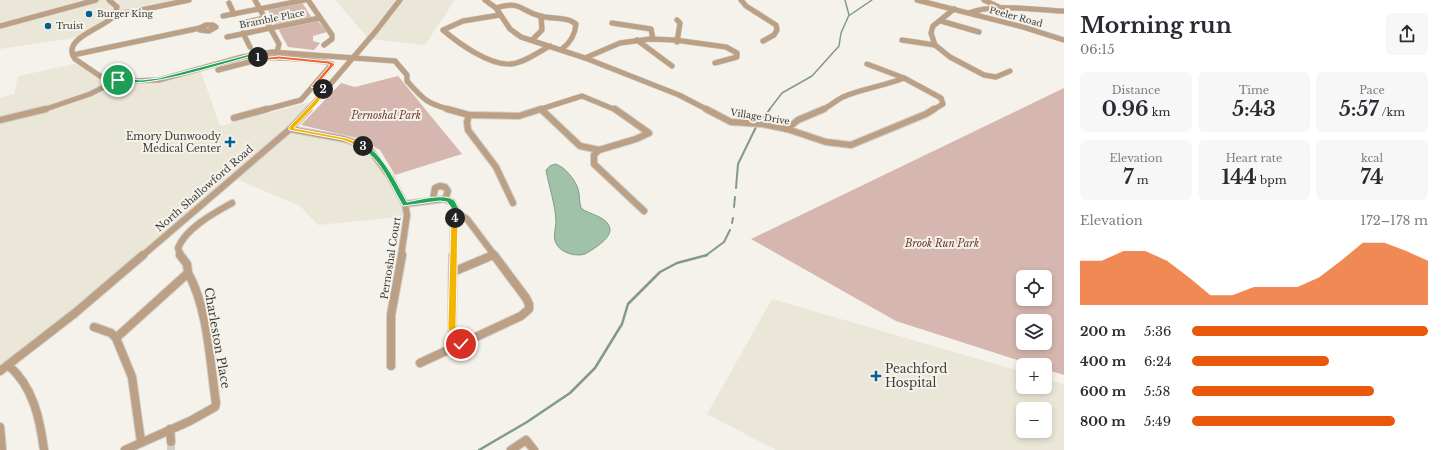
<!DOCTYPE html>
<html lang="en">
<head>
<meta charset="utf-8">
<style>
  body { margin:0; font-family:"Libre Baskerville",serif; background:#f7f7f7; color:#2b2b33; height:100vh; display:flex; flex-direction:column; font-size:15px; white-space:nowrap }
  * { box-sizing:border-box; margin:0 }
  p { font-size:13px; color:#7c7c81 }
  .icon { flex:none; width:22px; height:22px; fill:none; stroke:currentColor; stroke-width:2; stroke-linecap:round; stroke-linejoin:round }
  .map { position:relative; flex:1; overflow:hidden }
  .sheet { display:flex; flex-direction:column; background:#fff; width:380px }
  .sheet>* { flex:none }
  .fabs { position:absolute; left:1016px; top:270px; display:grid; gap:8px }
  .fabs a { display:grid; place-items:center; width:36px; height:36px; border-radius:6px; background:#fff; box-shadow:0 2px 6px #0003; font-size:20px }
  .pin { position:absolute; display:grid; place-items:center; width:34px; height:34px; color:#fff; margin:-17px; border:2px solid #fff; border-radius:50%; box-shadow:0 1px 4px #0007 }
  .km { position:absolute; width:20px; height:20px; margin:-10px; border-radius:50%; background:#222; color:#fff; font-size:11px; line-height:20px; text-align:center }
  .round { display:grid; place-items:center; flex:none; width:42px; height:42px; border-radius:6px; background:#f7f7f7 }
  .summary { display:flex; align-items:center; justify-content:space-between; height:68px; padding:0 16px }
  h1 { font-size:22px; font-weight:800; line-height:30px }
  .metrics { display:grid; grid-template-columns:repeat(3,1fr); gap:6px; height:68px; padding:4px 16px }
  .metrics div { display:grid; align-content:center; border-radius:6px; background:#f7f7f7; text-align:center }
  .metrics b { font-size:20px; font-weight:800 }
  .metrics small { font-size:11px; font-weight:400 }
  .metrics p { font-size:11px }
  .chart { height:112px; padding:8px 16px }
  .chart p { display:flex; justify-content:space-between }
  .chart svg { width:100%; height:72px; margin-top:4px; fill:#ea580c; opacity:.7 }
  ul { padding:0 16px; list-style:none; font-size:13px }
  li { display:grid; grid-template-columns:64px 48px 1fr; align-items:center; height:30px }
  li i { height:10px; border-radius:5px; background:#ea580c }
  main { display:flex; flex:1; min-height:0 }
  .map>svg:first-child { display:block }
</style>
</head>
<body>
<main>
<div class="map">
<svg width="1064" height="450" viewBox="0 0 1064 450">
  <rect width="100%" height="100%" fill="#f4f2eb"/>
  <g fill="#ebe7d8" fill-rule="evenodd">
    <path d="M0 0H196L119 16 86 36 0 49Z"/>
    <path d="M335 0H455L425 45 369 39Z"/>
    <path d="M79 63 98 73 122 82H154L200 69 220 126 318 100 288 130 341 141 369 149 409 216 318 225 300 206 231 177 0 373V98L14 94 18 76Z"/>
    <path d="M772 299 1023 372V387H1045V379L1064 384V450H776L707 414ZM1023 409H1045V431H1023Z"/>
  </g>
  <g fill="#d5b7af" fill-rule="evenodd">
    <path d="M300 3 303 4 313 20H317L327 32 313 36V41L320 43 314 50 288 47 268 10Z"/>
    <path d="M398 76 462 154 395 175 380 150 357 138 301 125 341 83 355 87Z"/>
    <path d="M1064 88V375L1045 369V365H1033L896 321 751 239ZM1023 277H1045V299H1023ZM1023 321H1045V343H1023Z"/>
  </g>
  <path fill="#a0c2a9" stroke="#839a88" d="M555 164C564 166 575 179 578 189 580 195 579 202 581 208 589 215 608 216 610 229 611 239 592 250 585 254 576 257 562 253 557 245 552 237 556 229 556 221 555 203 549 187 546 170L550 166Z"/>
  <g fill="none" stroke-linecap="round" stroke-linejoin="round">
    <g stroke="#839a88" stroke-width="1.5">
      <path d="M850 15 872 0"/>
      <path d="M769 110 782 93 812 76 839 46 841 33 849 15 845 0"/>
    </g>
    <g stroke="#839a88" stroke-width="2">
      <path d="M760 122 770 109"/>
      <path d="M736 188 738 164 757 125"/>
      <path d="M734 207 735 197"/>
      <path d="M732 223 733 218"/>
      <path d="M705 256 724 242 730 230"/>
    </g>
    <path stroke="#839a88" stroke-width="2.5" d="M479 450 527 422 570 393 595 368 622 324 628 304 660 272 677 263 707 255"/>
    <path stroke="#d0cec8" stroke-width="8" stroke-dasharray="8 4.5" stroke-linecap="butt" d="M171 442V450"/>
    <g stroke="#d0cec8" stroke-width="6">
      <g id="minor-far2">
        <path d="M109 0 117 7C116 13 114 17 109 20 99 29 61 40 75 59L100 76 114 80 130 81 159 80 242 57 272 52 395 61 407 75V81C424 100 426 103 451 110"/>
        <path d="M255 0 279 44 277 52"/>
        <path d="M308 0 332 35V39L324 45"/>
        <path d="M485 0 496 8 510 29 521 37 585 58 679 95 708 110"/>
        <path d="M741 0 746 6 776 25 777 30 774 35 763 41"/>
        <path d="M917 0 1023 27 1064 40"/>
        <path d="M984 0 1001 8"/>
        <path d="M229 3 234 14"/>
        <path d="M496 8C521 0 520 11 540 16 551 19 561 17 571 21L576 24C575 35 571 42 562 49"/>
        <path d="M954 9 933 26 931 33 935 45 950 57 984 75 996 77 1010 71"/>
        <path d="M116 13 132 12 189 0"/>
        <path d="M969 13C992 3 1038 10 1064 11"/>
        <path d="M500 15 463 21 443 30C458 43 490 66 511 64 524 63 538 52 550 46"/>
        <path d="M223 16 305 0"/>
        <path d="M677 20 680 23 677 42"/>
        <path d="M941 21 979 32"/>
        <path d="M242 23 265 18"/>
        <path d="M612 23 651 29 653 39"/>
        <path d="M206 25H213L216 27 209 31 200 30V28Z"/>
        <path d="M0 26 96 0"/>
        <path d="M243 33 250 47"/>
        <path d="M227 37 320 18"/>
        <path d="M532 40 542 30 541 16"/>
        <path d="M637 40 672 66"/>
        <path d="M902 40 935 45"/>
        <path d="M73 55 200 28"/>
        <path d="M585 58 620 43 650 39 675 40 726 47 737 53V57L715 63"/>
        <path d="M867 64 904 78 941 98 943 104 933 110"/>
        <path d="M218 70C234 66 251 61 267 58 276 57 325 60 332 64L301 100 264 110"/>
        <path d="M43 110 90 94 118 80"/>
        <path d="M308 110 376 31 400 0"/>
        <path d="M538 110 582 96 616 110"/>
        <path d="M821 110C830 107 836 100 843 97 861 89 884 86 904 78"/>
      </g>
    </g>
    <g stroke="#d0cec8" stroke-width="8">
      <g id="minor-far1">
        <path d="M447 109 469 115 467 122 468 130 496 167 513 203"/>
        <path d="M706 109 731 122 762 124 787 129 826 142 851 145 926 114 934 109"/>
        <path d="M542 110 580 146 599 150 594 155V164L644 211"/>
        <path d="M469 115 519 116 541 109"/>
        <path d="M234 118 267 109"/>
        <path d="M0 120 46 109"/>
        <path d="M290 129 344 139 356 143 371 151 390 177 405 204 407 215 401 256"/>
        <path d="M787 129 798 120 824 109"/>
        <path d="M599 150 636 139 649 133 615 109"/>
        <path d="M433 200 435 188 440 186 445 187 448 191 445 199"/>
        <path d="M405 204 444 199 452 202 458 213C451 220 454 246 453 256"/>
        <path d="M458 213 467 219 495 256"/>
        <path d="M142 256 290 129 309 109"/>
        <path d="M181 256 178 248C186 228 214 213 232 203"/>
        <path d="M491 256 493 255"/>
      </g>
    </g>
    <g stroke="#d0cec8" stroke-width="10">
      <g id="minor">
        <path d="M453 255 452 329 461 344"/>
        <path d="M453 272 493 255"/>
        <path d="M94 327 111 333 116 338 132 377 141 442"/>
        <path d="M116 338 188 273 187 264 180 255"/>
        <path d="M420 363 521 316 529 309V304L526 298 494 255"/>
        <path d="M8 365C33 386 40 419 44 450"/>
        <path d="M391 366V315L402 255"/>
        <path d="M0 371 75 313 143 255"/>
        <path d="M0 427 2 450"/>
        <path d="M170 429 171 442"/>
        <path d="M125 450 190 421 215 407 216 403C210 363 208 308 188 273"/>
        <path d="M511 450 526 440 534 450"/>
      </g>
    </g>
    <use href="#minor-far2" stroke="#bba085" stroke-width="5"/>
    <use href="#minor-far1" stroke="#bba085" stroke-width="6"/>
    <use href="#minor" stroke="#bba085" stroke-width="8"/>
  </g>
  <path fill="#22a559" stroke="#fff" d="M259 52 260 58H257L256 55 252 56C225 63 138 92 116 80L118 78 141 80 159 78 250 54Z"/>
  <path fill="#f0652b" stroke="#fff" d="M258 56 261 58 279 56 329 61 335 64 316 86 325 88 323 91 311 87 330 65 328 64 279 59 259 61 256 60V57Z"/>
  <path fill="#f5b400" stroke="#fff" d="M323 88 328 89 316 105 294 128 346 138 365 145V148H361L343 140 289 130V127L312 103 322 90 320 89Z"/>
  <path fill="#22a559" stroke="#fff" d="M361 145C378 144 399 188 407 202 418 200 446 192 455 201 457 205 459 209 461 213L457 220H452L451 218 455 213 447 202 440 201 403 206C391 186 381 159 361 148Z"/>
  <path fill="#f5b400" stroke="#fff" d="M455 216 458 218 456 324V329L465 344 461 347H458L448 329V324L451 218Z"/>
  <g fill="#025f90" stroke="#f4f2eb" stroke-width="1.5">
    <circle cx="89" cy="14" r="4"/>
    <circle cx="48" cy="26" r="4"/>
    <path d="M228 136h4v4h4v4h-4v4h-4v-4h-4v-4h4z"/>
    <path d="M874 370h4v4h4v4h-4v4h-4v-4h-4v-4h4z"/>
  </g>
  <g text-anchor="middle" stroke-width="4" stroke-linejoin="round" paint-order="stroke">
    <g font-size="9" fill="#3e3d3a" stroke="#f4f2eb" text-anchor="start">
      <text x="97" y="17">Burger King</text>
      <text x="56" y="29">Truist</text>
    </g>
    <g font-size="9" fill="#3e3d3a" stroke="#f4f2eb">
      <text transform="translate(1016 17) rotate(15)" y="3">Peeler Road</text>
      <text transform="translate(272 19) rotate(-11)" y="3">Bramble Place</text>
      <text transform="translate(760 117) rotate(9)" y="3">Village Drive</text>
    </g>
    <g font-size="10" font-style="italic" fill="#713b2b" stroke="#f4f2eb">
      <text x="386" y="119">Pernoshal Park</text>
      <text x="942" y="247">Brook Run Park</text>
    </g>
    <g font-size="10" fill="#3e3d3a" stroke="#f4f2eb" text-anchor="end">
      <text x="221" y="140">Emory Dunwoody<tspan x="221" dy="12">Medical Center</tspan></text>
    </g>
    <g font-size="10" fill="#3e3d3a" stroke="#f4f2eb">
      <text transform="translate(204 188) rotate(-41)" y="4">North Shallowford Road</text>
      <text transform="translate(390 258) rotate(-81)" y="4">Pernoshal Court</text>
    </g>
    <g font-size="12" fill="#3e3d3a" stroke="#f4f2eb">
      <text transform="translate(217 338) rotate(80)" y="4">Charleston Place</text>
    </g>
    <g font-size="12" fill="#3e3d3a" stroke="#f4f2eb" text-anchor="start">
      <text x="885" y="373">Peachford<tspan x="885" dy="14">Hospital</tspan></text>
    </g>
  </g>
</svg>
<div class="fabs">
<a><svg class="icon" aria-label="locate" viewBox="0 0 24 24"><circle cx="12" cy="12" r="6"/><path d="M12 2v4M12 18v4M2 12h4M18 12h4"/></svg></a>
<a><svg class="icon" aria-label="layers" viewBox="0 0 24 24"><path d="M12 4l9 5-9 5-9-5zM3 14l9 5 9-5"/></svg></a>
<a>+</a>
<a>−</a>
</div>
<div class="pin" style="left:118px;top:80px;background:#1e9e55"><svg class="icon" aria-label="arrive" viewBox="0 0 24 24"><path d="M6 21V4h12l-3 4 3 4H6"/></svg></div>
<div class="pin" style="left:461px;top:344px;background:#d93025"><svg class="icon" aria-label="check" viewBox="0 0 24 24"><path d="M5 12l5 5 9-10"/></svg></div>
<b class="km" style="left:258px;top:57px">1</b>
<b class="km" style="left:323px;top:89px">2</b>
<b class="km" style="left:363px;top:146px">3</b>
<b class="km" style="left:455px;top:218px">4</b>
</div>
<section class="sheet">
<div class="summary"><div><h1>Morning run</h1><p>06:15</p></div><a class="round"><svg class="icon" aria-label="share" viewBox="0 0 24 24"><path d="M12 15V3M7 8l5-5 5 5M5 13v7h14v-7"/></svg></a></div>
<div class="metrics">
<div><p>Distance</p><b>0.96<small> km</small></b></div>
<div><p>Time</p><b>5:43</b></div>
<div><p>Pace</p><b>5:57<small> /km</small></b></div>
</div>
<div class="metrics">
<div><p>Elevation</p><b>7<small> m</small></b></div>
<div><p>Heart rate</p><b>144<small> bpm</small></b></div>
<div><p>kcal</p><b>74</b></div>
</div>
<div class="chart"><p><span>Elevation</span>172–178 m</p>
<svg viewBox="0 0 160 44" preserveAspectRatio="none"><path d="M0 44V17L10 17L20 11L30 11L40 17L50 27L60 38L70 38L80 33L90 33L100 33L110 27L120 17L130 6L140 6L150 11L160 17V44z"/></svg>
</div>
<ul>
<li><b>200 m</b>5:36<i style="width:100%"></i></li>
<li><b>400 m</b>6:24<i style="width:58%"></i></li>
<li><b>600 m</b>5:58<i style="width:77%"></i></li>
<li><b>800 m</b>5:49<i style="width:86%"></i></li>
</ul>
</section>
</main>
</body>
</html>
